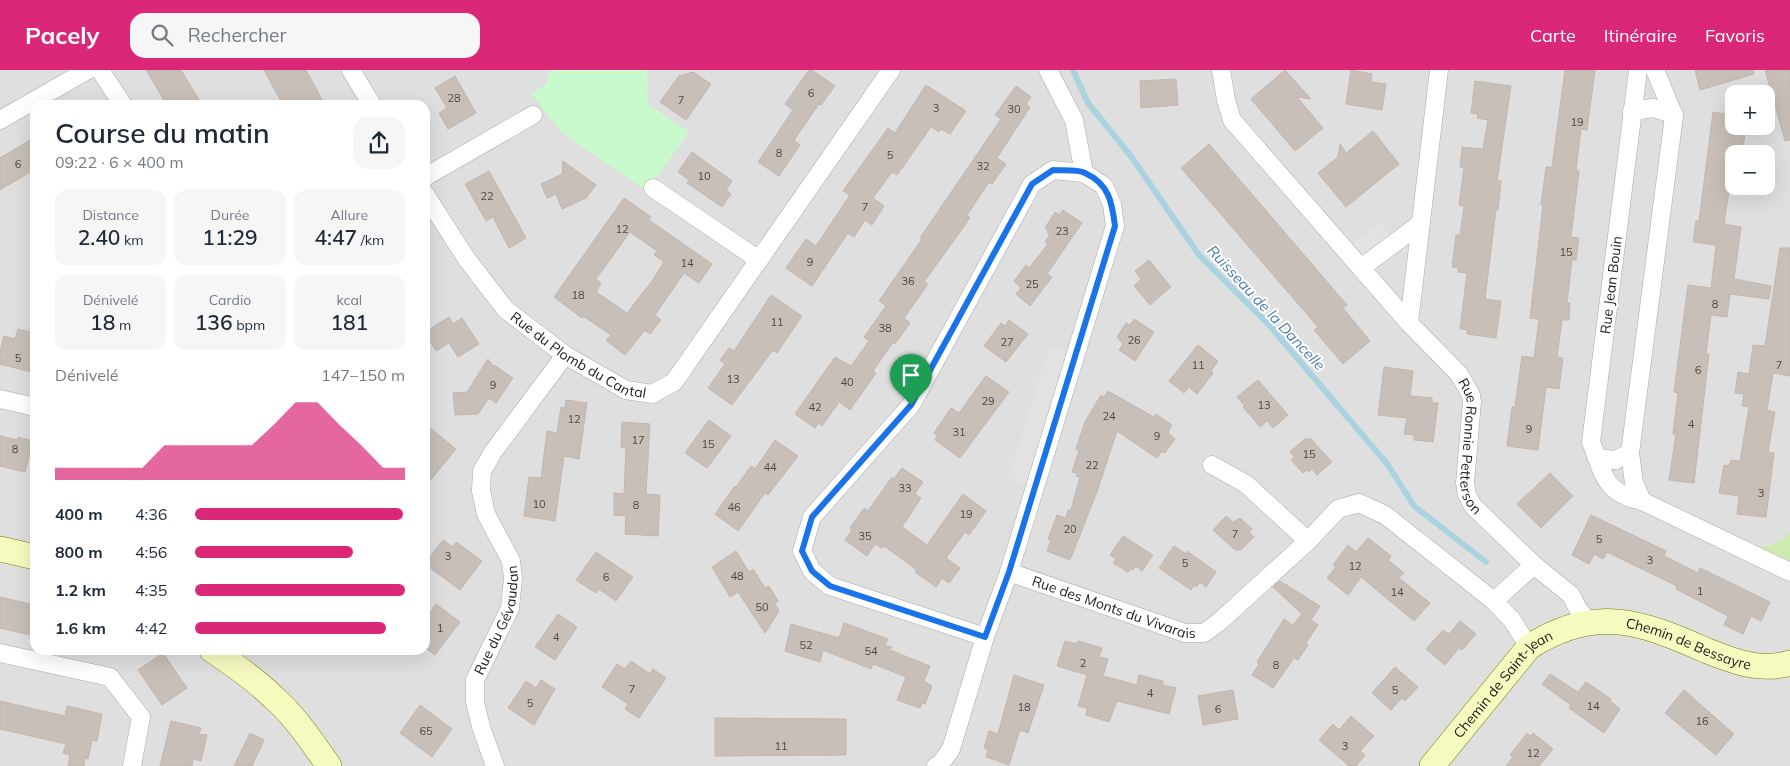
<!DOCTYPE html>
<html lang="fr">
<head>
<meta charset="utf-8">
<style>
  body { margin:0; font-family:Mulish,sans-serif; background:#f6f6f7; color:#1f2937; height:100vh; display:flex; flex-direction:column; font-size:19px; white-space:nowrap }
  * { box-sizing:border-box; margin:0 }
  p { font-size:16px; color:#747a83 }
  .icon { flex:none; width:28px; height:28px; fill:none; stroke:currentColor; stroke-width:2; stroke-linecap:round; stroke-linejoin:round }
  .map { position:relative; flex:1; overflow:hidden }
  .drawer { position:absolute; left:30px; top:30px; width:400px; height:555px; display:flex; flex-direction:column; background:#fff; border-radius:15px; box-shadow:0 5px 20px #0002 }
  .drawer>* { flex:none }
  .buttons { position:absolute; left:1725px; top:15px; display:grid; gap:10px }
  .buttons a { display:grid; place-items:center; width:50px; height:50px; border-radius:10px; background:#fff; box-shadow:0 5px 20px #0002; font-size:25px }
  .pin { position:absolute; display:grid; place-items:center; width:42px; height:42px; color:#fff; margin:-51px -21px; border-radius:50% 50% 50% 0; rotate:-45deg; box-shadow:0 0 5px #0007 }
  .pin .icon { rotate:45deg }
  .round { display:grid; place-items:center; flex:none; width:52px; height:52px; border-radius:15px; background:#f6f6f7 }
  .head { display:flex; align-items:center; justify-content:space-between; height:85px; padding:0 25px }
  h1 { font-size:28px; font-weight:600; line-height:38px }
  .metrics { display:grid; grid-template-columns:repeat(3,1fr); gap:8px; height:85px; padding:5px 25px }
  .metrics div { display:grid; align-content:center; border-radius:12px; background:#f6f6f7; text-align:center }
  .metrics b { font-size:21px; font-weight:600 }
  .metrics small { font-size:14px; font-weight:400 }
  .metrics p { font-size:14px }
  .chart { height:140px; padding:10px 25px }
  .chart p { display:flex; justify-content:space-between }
  .chart svg { width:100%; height:90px; margin-top:5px; fill:#db2777; opacity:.7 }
  ul { padding:0 25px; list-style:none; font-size:16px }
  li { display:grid; grid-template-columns:80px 60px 1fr; align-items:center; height:38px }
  li i { height:12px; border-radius:6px; background:#db2777 }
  header { display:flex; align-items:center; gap:30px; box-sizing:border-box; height:70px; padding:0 25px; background:#db2777; color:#fff }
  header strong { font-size:24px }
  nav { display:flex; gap:28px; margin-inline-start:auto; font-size:18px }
  .search { width:350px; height:45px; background:#f6f6f7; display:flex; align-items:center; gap:12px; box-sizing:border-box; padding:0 18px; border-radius:15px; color:#747a83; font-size:19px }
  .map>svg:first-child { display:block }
</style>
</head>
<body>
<header>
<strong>Pacely</strong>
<div class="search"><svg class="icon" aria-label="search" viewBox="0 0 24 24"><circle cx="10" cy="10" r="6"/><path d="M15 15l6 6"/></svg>Rechercher</div>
<nav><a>Carte</a><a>Itinéraire</a><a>Favoris</a></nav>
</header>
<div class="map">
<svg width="1790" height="696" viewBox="0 0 1790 696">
  <rect width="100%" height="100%" fill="#f2efe9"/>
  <path fill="#e0dfdf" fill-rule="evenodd" d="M0 0H1790V696H0ZM1734 24H1766V56H1734ZM35 35H425V580H35ZM1734 84H1766V116H1734Z"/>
  <path fill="#cdebb0" d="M1790 461V490L1755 478C1769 475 1783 474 1790 461Z"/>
  <path fill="#c8facc" d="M550 0H647L648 34 689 62 647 121 561 62 531 23 546 15Z"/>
  <g fill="#e2e2e2">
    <path d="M1381 152 1396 172 1365 194 1351 174Z"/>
    <path d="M1050 276 1075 284 1035 418 1008 410Z"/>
  </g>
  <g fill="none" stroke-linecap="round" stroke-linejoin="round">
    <path stroke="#aad3df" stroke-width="6" d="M1073 0 1088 33 1130 85 1199 185 1270 256 1388 395 1414 436 1486 492"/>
  </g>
  <g fill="#c7bfb8" stroke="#c4b6ab" fill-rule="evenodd">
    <path d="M146 0H181L202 35H167Z"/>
    <path d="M264 0H306L325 35H283Z"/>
    <path d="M809 0H812L835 16 821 35 819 34 794 70 800 75 779 106 758 92 793 40 785 34Z"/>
    <path d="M1285 0 1311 29 1297 27 1323 58 1295 81 1251 29Z"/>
    <path d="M1351 0 1372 4 1371 12 1386 14 1382 40 1346 34Z"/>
    <path d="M1565 0H1595L1587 60 1581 59 1576 100 1579 101 1571 167 1579 168 1576 190H1572L1567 233H1570L1569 250H1562L1557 287 1563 288 1559 319 1546 317 1538 380 1507 376 1512 337H1515L1522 286 1534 288 1539 249 1530 248 1543 135H1541L1546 97H1552Z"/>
    <path d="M1695 0H1753L1754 4 1700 20Z"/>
    <path d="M1765 0H1790V70L1785 71Z"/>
    <path d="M693 2 711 14 686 50 660 32 679 6Z"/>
    <path d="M455 6 476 43 448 59 439 43 447 38 435 18Z"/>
    <path d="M1176 9 1178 35 1141 38 1140 11Z"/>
    <path d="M1475 11 1511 16 1497 111H1501L1498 140H1496L1485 229 1501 231 1496 268 1467 264V260L1460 259 1467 203 1458 202V198L1452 197 1456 165H1460L1464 136 1459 135 1464 97H1460L1462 77 1483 79 1488 50 1477 48 1478 44 1471 43Z"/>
    <path d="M926 15 966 41 950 64 941 59 939 62 931 57 897 105 892 102 873 128 884 136 872 155 865 150 854 167 848 163 812 216 786 198 806 169 816 176 850 125 843 121 888 58 895 63Z"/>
    <path d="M1016 16 1031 27 1026 34 1030 37 997 88 1006 94 992 114 989 112 967 145 970 148 924 212 928 214 904 248 910 253 895 274 893 272 873 301 876 303 850 340 839 332 822 356 819 353 815 358 795 344 835 287 851 296 869 271 864 267 886 236 879 231 922 169 920 168 1001 49 995 45Z"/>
    <path d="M1713 42 1734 45V56H1746L1743 78 1734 76V114H1730L1724 154 1741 157 1734 209 1771 216 1769 229 1730 224 1727 247 1711 245 1706 284H1709L1694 413 1669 410 1676 364H1673L1678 323 1674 322 1688 215 1711 218 1716 175 1693 172 1696 151H1699Z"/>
    <path d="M1373 61 1399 94 1346 137 1318 103 1338 87 1340 74 1346 83Z"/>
    <path d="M35 67V99L0 120V88Z"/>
    <path d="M1209 74 1347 235 1343 238 1370 271 1343 294 1314 260 1318 257 1181 98Z"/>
    <path d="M692 82 732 111 726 120 731 124 722 137 687 113 689 110 678 102Z"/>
    <path d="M563 91 596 115 586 128 562 139 556 124 547 128 541 114 562 104Z"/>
    <path d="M489 101 526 168 509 178 493 147 486 151 465 114Z"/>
    <path d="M624 128 651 147 649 150 712 194 699 213 684 203 655 245 661 250 650 264 645 260 625 285 606 270 611 265 583 246 582 248 554 227ZM630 162 657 181 654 185 664 192 652 211 627 243 596 222 601 213 596 209Z"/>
    <path d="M1063 140 1082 153 1047 204 1052 207 1030 236 1016 224 1021 218 1014 211 1026 195 1029 198 1048 174 1045 172 1050 164 1047 162 1048 160 1045 158 1055 142 1059 145Z"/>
    <path d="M1780 178H1790V306L1773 303 1767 340 1775 342 1768 382 1774 383 1766 447 1737 444 1739 426 1719 423 1724 395 1729 396 1731 390 1740 391 1749 337 1742 336 1744 324 1735 323 1738 302 1749 304 1753 275 1765 276Z"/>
    <path d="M1149 190 1171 217 1150 235 1134 216 1141 209 1135 201Z"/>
    <path d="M771 225 802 246 777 283 773 280 732 335 708 318 725 294 720 290 729 278 734 281Z"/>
    <path d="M449 247 453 254 462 248 479 274 458 287 449 273 436 281 425 264V262Z"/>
    <path d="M1134 249 1154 262 1135 291 1119 280 1123 274 1117 267 1126 253 1130 255Z"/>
    <path d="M1009 250 1028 264 1006 292 984 276 1001 253 1005 256Z"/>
    <path d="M18 259 35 263V303L0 294V281L4 266 15 269Z"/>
    <path d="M1198 275 1218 291 1211 301 1213 303 1197 324 1189 317 1184 323 1169 311Z"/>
    <path d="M488 289 493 296 494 295 513 308 496 333 489 328 478 344 455 345 453 323 467 322Z"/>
    <path d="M1384 297 1413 301 1410 326 1432 328V333H1438L1433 372 1414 370V365L1404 364 1407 348 1378 345Z"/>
    <path d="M986 306 1009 322 960 388 935 370 937 366 934 363 951 338 959 343Z"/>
    <path d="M1258 310 1288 345 1273 358 1267 351 1260 357 1243 337 1245 336 1237 327Z"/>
    <path d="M1108 321 1154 347 1156 344 1172 355 1168 362 1175 369 1165 383 1162 381 1157 388 1117 361 1097 422 1070 490 1047 481 1051 470 1048 469 1057 445 1066 448 1068 440H1071L1080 407 1076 406 1077 403 1072 402 1079 380 1076 379 1085 352 1101 325 1104 327Z"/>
    <path d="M566 330 587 333 579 389 564 386 555 451 524 446 529 407 541 408 547 361 557 363 561 337 565 338Z"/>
    <path d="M709 350 731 366 707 398 685 383Z"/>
    <path d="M622 352 650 354 646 424 660 425 658 466 625 464 626 446 614 445V423L624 424 626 378 621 377Z"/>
    <path d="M425 354 456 379 425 417Z"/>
    <path d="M0 366 18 370V367L33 371 25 402 0 396Z"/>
    <path d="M1305 369H1311L1332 392 1317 405 1312 399 1309 402 1307 400 1303 403 1291 390 1295 387 1290 382Z"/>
    <path d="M775 370 798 386 768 425 765 423 738 461 715 444 735 416 736 417 751 396 755 399Z"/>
    <path d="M902 398 923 412 915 424 921 428 902 457 927 475 963 424 986 441 969 465 965 462 946 488 960 498 949 513 942 508 936 517 915 502 917 500 884 476 882 478 875 474 867 486 845 470 852 460 850 458 864 438 868 441 892 407 894 409Z"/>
    <path d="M1550 403 1573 426 1541 458 1517 434Z"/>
    <path d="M1591 445 1666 481 1664 486 1698 503 1700 498 1770 532 1761 551 1751 546 1743 564 1724 555 1728 546 1676 519 1677 516 1607 482 1603 489 1594 484 1589 494 1572 485Z"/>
    <path d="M1226 446 1233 452 1240 448 1252 459 1249 462 1254 467 1241 480H1235L1213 460Z"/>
    <path d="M1123 466 1153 485 1142 501 1136 496 1133 500 1131 499 1128 502 1113 493 1116 489 1110 485Z"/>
    <path d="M1368 468 1391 486 1388 490 1404 503 1399 508 1430 533 1414 551 1361 507 1348 525 1327 508 1336 497 1333 495 1348 475 1356 482Z"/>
    <path d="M443 470 453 477 456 472 482 491 460 520 425 494Z"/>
    <path d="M1174 476 1186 484 1187 481 1216 502 1206 517 1200 512 1196 517 1194 515 1191 520 1159 498Z"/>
    <path d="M736 481 749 502 753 499 765 518 769 516 778 531 775 534 779 541 765 563 738 522 730 527 712 497Z"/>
    <path d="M596 482 633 507 616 531 599 519 596 523 576 510Z"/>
    <path d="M1280 511 1320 536 1311 550 1318 555 1306 573 1308 575 1298 590 1294 588 1273 618 1252 605 1259 594 1257 592 1284 549 1293 555 1302 544 1303 545 1273 517Z"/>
    <path d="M0 527 35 535V566L0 558Z"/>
    <path d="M436 534 460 552 435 585 425 578V550Z"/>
    <path d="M558 544 577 557 555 590 535 577Z"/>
    <path d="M1460 551 1476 564 1462 580 1459 578 1445 595 1426 579 1443 560 1449 564Z"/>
    <path d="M844 553 888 569 885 575 892 577 890 580 930 596 924 611 932 616 925 634 922 633 920 638 897 630 906 607 873 594 871 599 823 580 820 592 785 581 791 554 839 568Z"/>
    <path d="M1065 571 1077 574 1078 571 1102 578 1099 587 1108 589 1103 606 1137 615 1139 605 1163 611V615L1176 618 1169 644 1117 631 1109 652 1086 645 1087 638 1078 636 1087 605 1057 596Z"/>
    <path d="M163 583 187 618 162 635 138 600Z"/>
    <path d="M631 591 650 604 653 599 666 608 639 648 625 639 628 634 602 617 617 594 625 599Z"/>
    <path d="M1395 597 1418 617 1405 631 1402 628 1391 640 1372 623Z"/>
    <path d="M1550 604 1578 622 1586 612 1611 629 1610 631 1620 639 1604 663 1569 638 1571 635 1542 614Z"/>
    <path d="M1014 605 1044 615 1028 663 1020 660 1009 695 986 687 988 679 984 678 989 661 998 664Z"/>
    <path d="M541 610 555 619 534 655 508 638 526 611 536 618Z"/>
    <path d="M1233 620 1238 649 1203 655 1198 626Z"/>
    <path d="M1684 620 1734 664 1716 685 1665 643Z"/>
    <path d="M0 631 65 646 67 636 102 644 97 671 92 670 88 689 85 688 84 696H68L70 685 63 683 66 674 0 659Z"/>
    <path d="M420 635 452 659 432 687 400 663Z"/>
    <path d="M1351 646 1374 666 1360 681 1365 685 1356 696H1349L1319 670 1333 654 1339 660Z"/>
    <path d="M715 648 846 649V685L715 686Z"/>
    <path d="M171 651 201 658 199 664 207 665 201 691 193 689 192 696H160Z"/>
    <path d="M250 663 264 670 252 696H234Z"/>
    <path d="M1527 663 1530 666 1533 663 1553 679 1539 696H1506L1513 687 1510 685Z"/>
  </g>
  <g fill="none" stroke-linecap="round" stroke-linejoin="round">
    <g stroke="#a9a9a9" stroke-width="19">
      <g id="street">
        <path d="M100 0 123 35"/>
        <path d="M351 0 372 35"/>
        <path d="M1048 0 1074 50 1084 103"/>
        <path id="s1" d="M1221 0 1226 30 1232 50 1409 253 1459 304 1471 325 1472 332 1465 413 1467 425 1473 436 1534 495"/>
        <path d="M1638 0 1591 372C1604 405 1604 423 1642 431L1790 502"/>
        <path d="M1632 41 1653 38 1674 44"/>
        <path d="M0 50 88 0"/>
        <path d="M425 107 533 45"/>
        <path d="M653 118 759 190"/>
        <path id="s2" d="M425 124 466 188 506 240 565 285 626 320 652 324 674 312 891 0"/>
        <path d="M1361 198 1420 154"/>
        <path d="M1409 253 1439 0"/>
        <path d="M0 329 35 337"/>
        <path d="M1597 388 1615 390 1630 383"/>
        <path d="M1212 395 1246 414 1308 471"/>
        <path d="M1642 431 1634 413 1630 383 1674 46 1655 0"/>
        <path id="s3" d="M1009 502 1185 563H1204L1219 552 1308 471 1338 439 1359 433 1385 445 1494 531 1512 550 1529 577"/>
        <path d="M1494 531 1534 495 1571 525 1578 539 1589 552"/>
        <path d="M0 583 110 607 141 647 132 696"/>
        <path id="s4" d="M495 696 481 657 475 632V610L510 538 513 508 511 491 486 444 481 421 482 401 493 382 565 285"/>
        <path d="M936 696H939L951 679 985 567 1009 502 1115 156 1112 134 1104 116 1084 103 1053 100 1032 114 911 335 812 447 802 481 812 501 830 516 985 567"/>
      </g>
    </g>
    <g stroke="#707d05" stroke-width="26">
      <g id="secondary">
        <path d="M0 479 35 487"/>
        <path d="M212 580C233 594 255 609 273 627 295 646 312 672 329 696"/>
        <path id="s5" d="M1432 696 1529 577C1594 535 1640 551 1705 580 1733 591 1760 602 1790 593"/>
      </g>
    </g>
    <use href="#street" stroke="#fff" stroke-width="18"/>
    <use href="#secondary" stroke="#f7fabf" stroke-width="25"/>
  </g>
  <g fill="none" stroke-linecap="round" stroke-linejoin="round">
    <g stroke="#fff" stroke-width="10">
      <path id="route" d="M1053 100C1063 101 1077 99 1085 103 1109 114 1112 132 1115 156L1009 502 985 567 830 516 812 501 802 481 812 447 911 335 1032 114Z"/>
    </g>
    <use href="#route" stroke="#1a73e8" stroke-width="6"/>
  </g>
  <g text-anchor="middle" stroke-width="4" stroke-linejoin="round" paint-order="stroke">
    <g font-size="11" fill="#4b4948">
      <text x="811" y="27">6</text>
      <text x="454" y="32">28</text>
      <text x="681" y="34">7</text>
      <text x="936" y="42">3</text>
      <text x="1014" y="43">30</text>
      <text x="1577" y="56">19</text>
      <text x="779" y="87">8</text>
      <text x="890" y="89">5</text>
      <text x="18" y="98">6</text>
      <text x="983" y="100">32</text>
      <text x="704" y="110">10</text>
      <text x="487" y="130">22</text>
      <text x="865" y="141">7</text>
      <text x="622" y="163">12</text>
      <text x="1062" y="165">23</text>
      <text x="1566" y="186">15</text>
      <text x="810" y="196">9</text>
      <text x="687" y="197">14</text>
      <text x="908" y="215">36</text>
      <text x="1032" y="218">25</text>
      <text x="578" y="229">18</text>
      <text x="1715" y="238">8</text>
      <text x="777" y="256">11</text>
      <text x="885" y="262">38</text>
      <text x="1134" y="274">26</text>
      <text x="1007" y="276">27</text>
      <text x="18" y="292">5</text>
      <text x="1198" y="299">11</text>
      <text x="1779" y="299">7</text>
      <text x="1698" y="304">6</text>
      <text x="733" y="313">13</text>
      <text x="847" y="316">40</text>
      <text x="493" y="319">9</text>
      <text x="988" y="335">29</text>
      <text x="1264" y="339">13</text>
      <text x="815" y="341">42</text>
      <text x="1109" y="350">24</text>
      <text x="574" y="353">12</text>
      <text x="1691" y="358">4</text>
      <text x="1529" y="363">9</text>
      <text x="959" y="366">31</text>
      <text x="1157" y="370">9</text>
      <text x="638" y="374">17</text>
      <text x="708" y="378">15</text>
      <text x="15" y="383">8</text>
      <text x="1309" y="388">15</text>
      <text x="1092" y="399">22</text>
      <text x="770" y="401">44</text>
      <text x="905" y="422">33</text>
      <text x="1761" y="427">3</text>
      <text x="539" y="438">10</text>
      <text x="636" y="439">8</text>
      <text x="734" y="441">46</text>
      <text x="966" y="448">19</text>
      <text x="1070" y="463">20</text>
      <text x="1235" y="468">7</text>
      <text x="865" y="470">35</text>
      <text x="1599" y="473">5</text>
      <text x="448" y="490">3</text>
      <text x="1650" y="494">3</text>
      <text x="1185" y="497">5</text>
      <text x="1355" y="500">12</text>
      <text x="737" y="510">48</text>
      <text x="606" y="511">6</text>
      <text x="1700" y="525">1</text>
      <text x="1397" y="526">14</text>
      <text x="762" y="541">50</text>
      <text x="440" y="562">1</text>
      <text x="556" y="571">4</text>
      <text x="806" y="579">52</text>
      <text x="871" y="585">54</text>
      <text x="1083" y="597">2</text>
      <text x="1276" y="599">8</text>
      <text x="632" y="623">7</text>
      <text x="1395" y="624">5</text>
      <text x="1150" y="627">4</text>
      <text x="530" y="637">5</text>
      <text x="1593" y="640">14</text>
      <text x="1024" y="641">18</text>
      <text x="1218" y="643">6</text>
      <text x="1702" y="655">16</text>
      <text x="426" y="665">65</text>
      <text x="781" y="680">11</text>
      <text x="1345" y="680">3</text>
      <text x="1533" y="687">12</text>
    </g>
    <g font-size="14" fill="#222" stroke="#fff">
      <text transform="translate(1611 215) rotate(-83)" y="5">Rue Jean Bouin</text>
      <text dy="5" stroke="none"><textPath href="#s2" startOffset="228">Rue du Plomb du Cantal</textPath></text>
      <text dy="5" stroke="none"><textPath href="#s1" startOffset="468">Rue Ronnie Petterson</textPath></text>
      <text dy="5" stroke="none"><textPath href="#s3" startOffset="111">Rue des Monts du Vivarais</textPath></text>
      <text dy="5" stroke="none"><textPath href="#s4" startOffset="154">Rue du Gévaudan</textPath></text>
      <text dy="5" stroke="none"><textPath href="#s5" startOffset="322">Chemin de Bessayre</textPath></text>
      <text dy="5" stroke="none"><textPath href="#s5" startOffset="109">Chemin de Saint-Jean</textPath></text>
    </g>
    <g font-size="15" font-style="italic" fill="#4a7aab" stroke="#fff">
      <text transform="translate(1266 238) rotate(47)" y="5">Ruisseau de la Dancelle</text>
    </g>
  </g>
</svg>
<div class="buttons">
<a>+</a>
<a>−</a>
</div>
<div class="pin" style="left:911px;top:335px;background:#1e9e55"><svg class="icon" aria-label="arrive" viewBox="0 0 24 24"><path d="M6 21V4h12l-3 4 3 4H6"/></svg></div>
<section class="drawer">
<div class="head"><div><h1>Course du matin</h1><p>09:22 · 6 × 400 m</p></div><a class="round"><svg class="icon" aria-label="share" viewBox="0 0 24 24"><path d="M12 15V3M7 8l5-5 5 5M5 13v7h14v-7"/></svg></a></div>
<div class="metrics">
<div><p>Distance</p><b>2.40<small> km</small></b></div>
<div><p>Durée</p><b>11:29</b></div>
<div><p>Allure</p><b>4:47<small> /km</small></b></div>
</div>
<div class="metrics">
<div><p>Dénivelé</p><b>18<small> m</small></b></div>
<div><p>Cardio</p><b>136<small> bpm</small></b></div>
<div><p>kcal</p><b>181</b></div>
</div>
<div class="chart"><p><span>Dénivelé</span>147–150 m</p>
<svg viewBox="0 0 160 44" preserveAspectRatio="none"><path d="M0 44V38L10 38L20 38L30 38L40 38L50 27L60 27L70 27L80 27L90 27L100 17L110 6L120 6L130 17L140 27L150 38L160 38V44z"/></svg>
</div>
<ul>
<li><b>400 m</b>4:36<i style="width:99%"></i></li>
<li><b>800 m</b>4:56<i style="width:75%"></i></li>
<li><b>1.2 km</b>4:35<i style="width:100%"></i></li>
<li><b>1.6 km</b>4:42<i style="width:91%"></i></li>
</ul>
</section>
</div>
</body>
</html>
